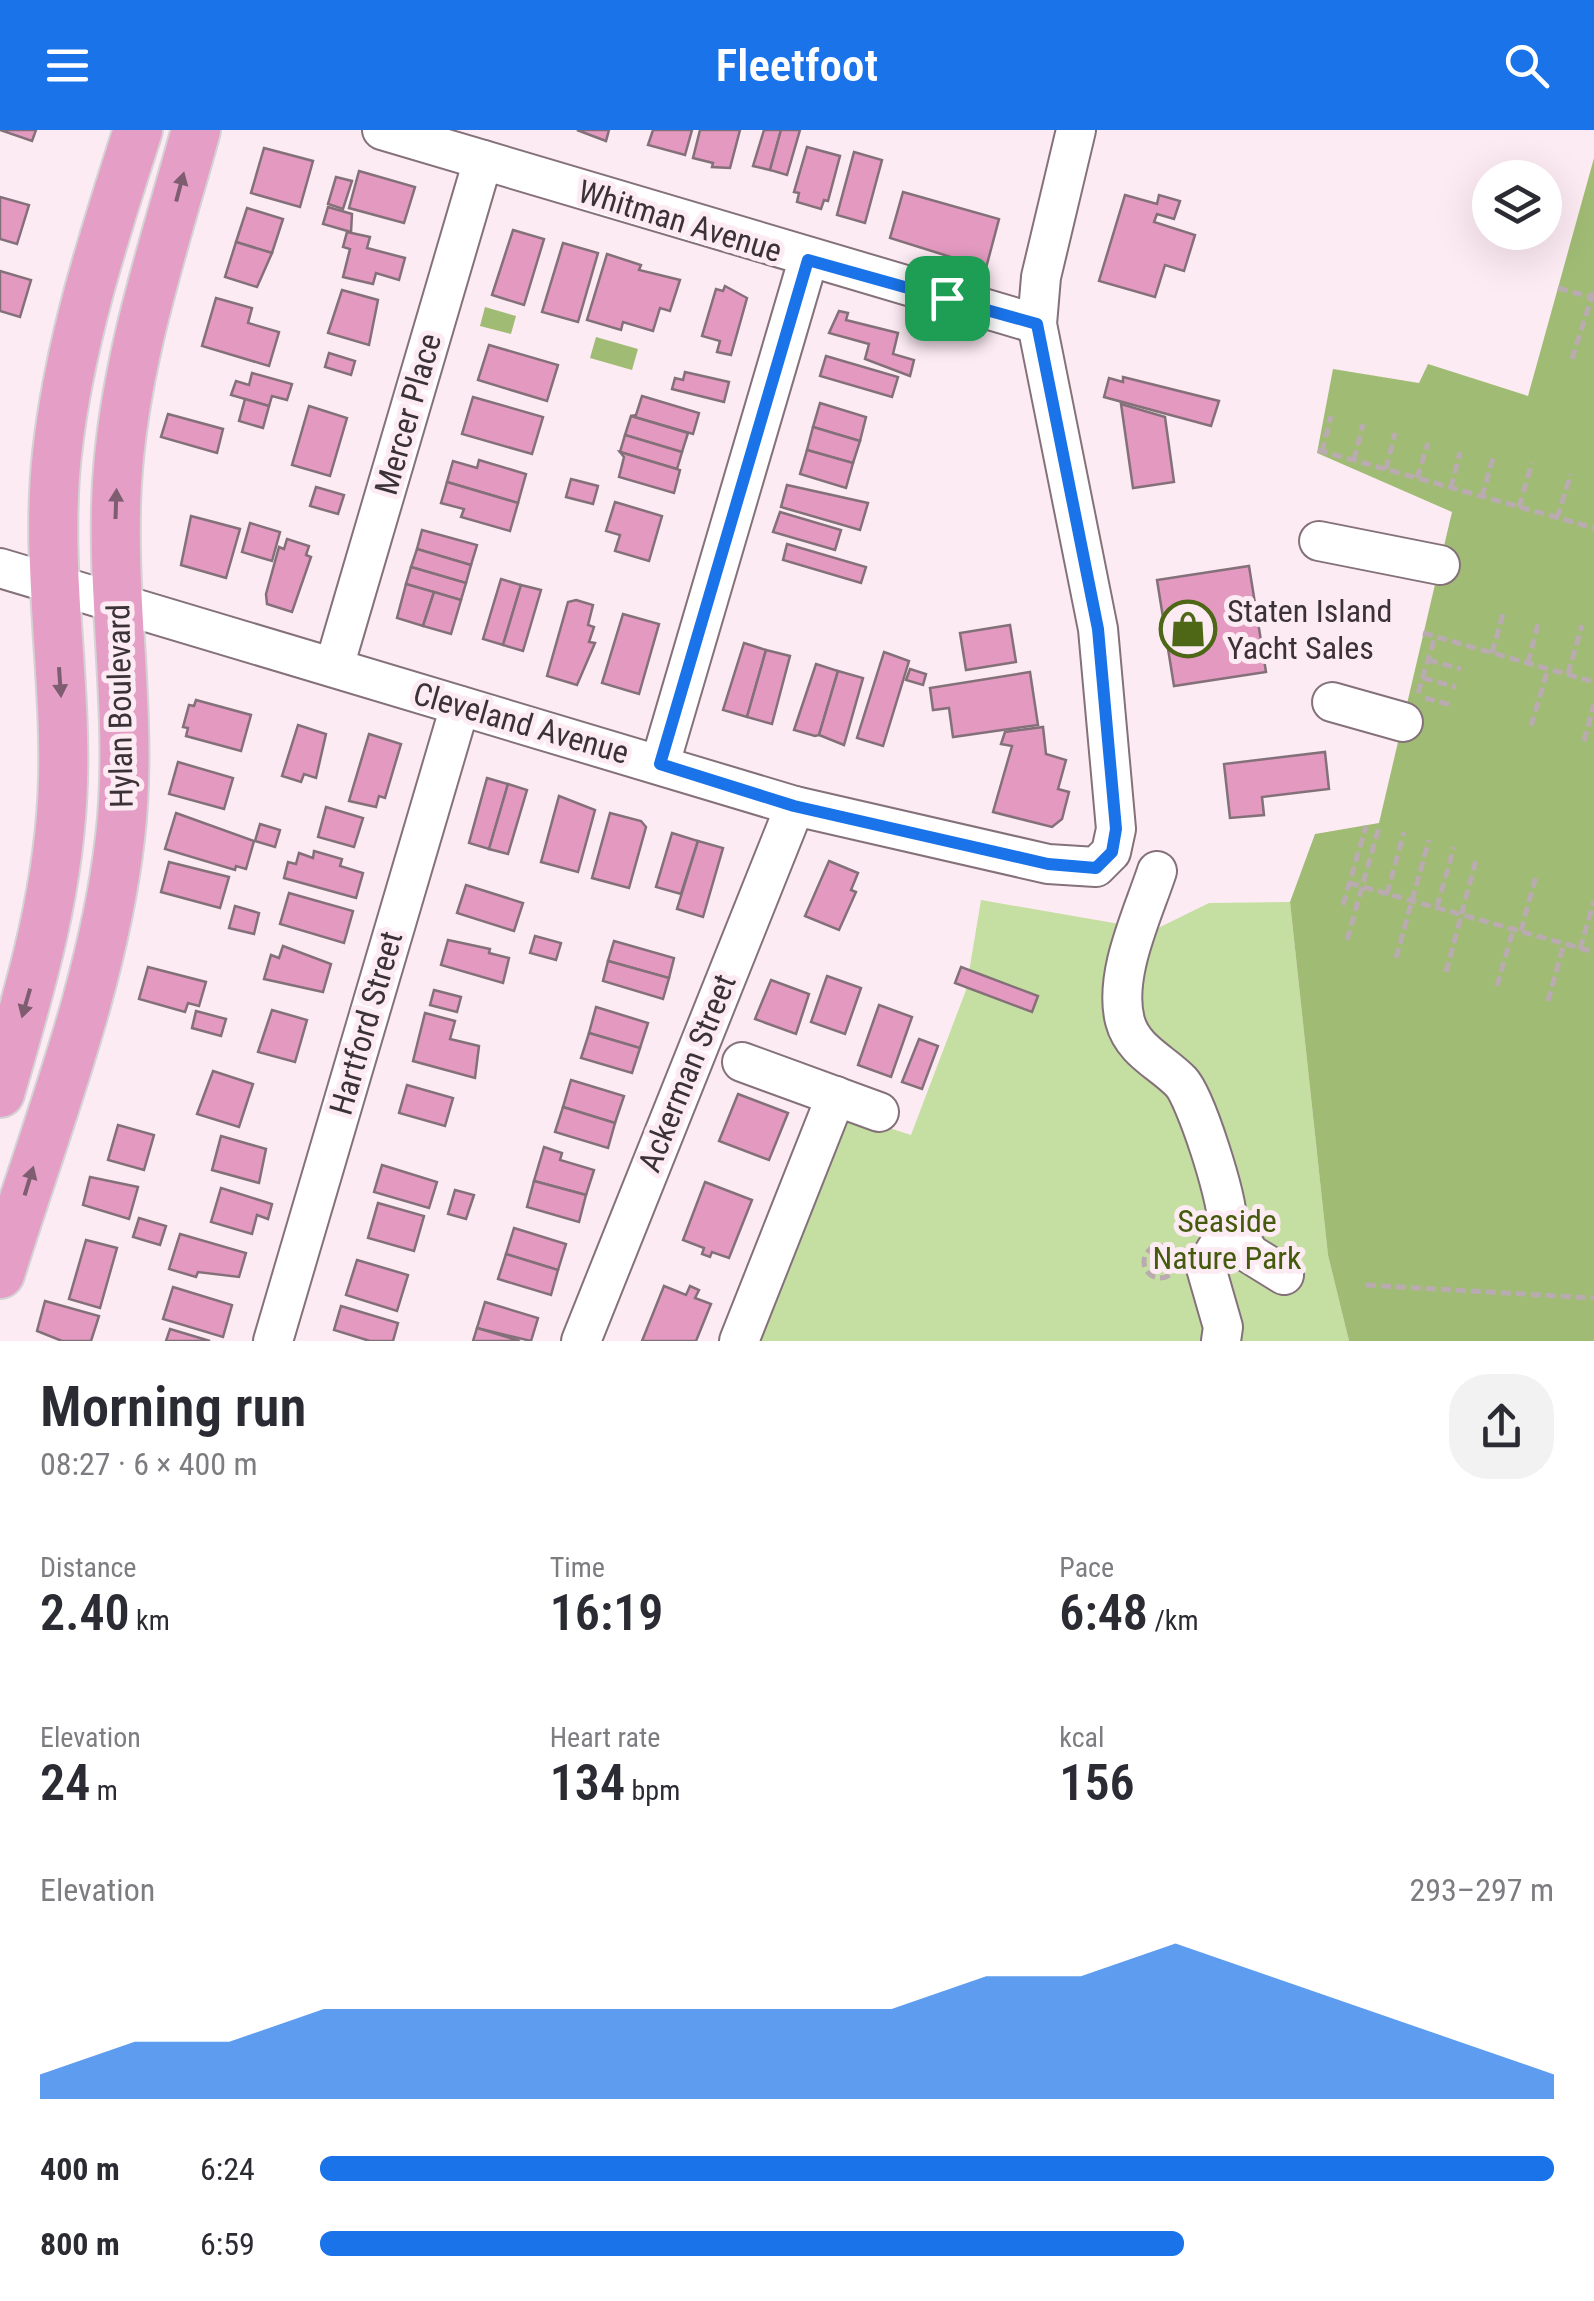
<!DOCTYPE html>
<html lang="en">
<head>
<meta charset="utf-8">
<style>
  body { margin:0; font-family:"Roboto Condensed",sans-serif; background:#f2f2f3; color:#2b2b33; height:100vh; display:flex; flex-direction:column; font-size:38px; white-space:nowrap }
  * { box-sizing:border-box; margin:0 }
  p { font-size:32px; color:#7c7c81 }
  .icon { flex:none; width:55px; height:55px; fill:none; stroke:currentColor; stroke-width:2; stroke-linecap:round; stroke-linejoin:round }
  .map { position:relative; height:1211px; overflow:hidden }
  .panel { display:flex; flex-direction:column; background:#fff; flex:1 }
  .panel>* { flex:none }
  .buttons { position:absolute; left:1472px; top:30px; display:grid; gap:20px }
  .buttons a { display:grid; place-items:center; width:90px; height:90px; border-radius:50%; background:#fff; box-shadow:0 10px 40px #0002; font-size:50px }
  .pin { position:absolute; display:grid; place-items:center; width:85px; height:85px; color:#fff; margin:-42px; border-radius:20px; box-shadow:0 5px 15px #0006 }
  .round { display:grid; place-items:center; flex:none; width:105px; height:105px; border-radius:40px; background:#f2f2f3 }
  .head { display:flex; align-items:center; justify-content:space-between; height:170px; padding:0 40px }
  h1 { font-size:55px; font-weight:600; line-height:75px }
  .stats { display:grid; grid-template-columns:repeat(3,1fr); gap:15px; height:170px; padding:10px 40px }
  .stats div { display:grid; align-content:center }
  .stats b { font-size:50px; font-weight:600 }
  .stats small { font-size:28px; font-weight:400 }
  .stats p { font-size:28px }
  .chart { height:280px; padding:20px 40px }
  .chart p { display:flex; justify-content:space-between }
  .chart svg { width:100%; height:180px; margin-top:10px; fill:#1a73e8; opacity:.7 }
  ul { padding:0 40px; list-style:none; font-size:32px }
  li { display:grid; grid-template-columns:160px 120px 1fr; align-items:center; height:75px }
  li i { height:25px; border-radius:12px; background:#1a73e8 }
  header { display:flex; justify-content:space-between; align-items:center; height:130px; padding:0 40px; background:#1a73e8; color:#fff; font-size:45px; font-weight:600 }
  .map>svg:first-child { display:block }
</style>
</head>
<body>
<header><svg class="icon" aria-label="menu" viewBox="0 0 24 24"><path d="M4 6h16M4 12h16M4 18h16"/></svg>Fleetfoot<svg class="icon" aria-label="search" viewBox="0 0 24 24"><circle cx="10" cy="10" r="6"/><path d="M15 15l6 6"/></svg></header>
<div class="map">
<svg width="1594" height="1211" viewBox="0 0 1594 1211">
  <rect width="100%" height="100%" fill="#fdebf3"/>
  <path fill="#c5dea1" d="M981 770 1154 800 1209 773 1290 772 1328 1125 1349 1211H760L846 984 911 1005 966 860Z"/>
  <g fill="#a0bb74">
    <path d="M1594 28V1211H1349L1328 1125 1290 772 1315 704 1379 693 1452 382 1317 323 1333 239 1419 253 1428 234 1528 266Z"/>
    <path d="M485 177 516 186 511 204 480 196Z"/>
    <path d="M596 207 638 219 632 240 590 228Z"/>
  </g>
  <g fill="#e49ac0" stroke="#837079" stroke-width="2.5">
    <path d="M0 0H36L32 11Z"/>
    <path d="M577 0H609L606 11Z"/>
    <path d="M653 0H692L685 25 648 15Z"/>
    <path d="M700 0H740L730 38 712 37 713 33 693 28Z"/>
    <path d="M764 0H781L770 40 753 36Z"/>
    <path d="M781 0H800L787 45 770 40Z"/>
    <path d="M807 17 840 26 828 71 824 70 821 79 797 72 799 63 794 62Z"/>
    <path d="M264 18 313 31 300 77 251 63Z"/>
    <path d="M854 22 882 30 865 93 837 85Z"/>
    <path d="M359 41 415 57 404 93 349 78Z"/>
    <path d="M336 47 352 51 343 79 328 74Z"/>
    <path d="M903 62 999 89 986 138 890 108Z"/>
    <path d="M1125 65 1157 74 1159 65 1180 71 1174 89 1157 84 1154 92 1195 105 1184 141 1165 135 1155 167 1099 151Z"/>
    <path d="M0 67 29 75 17 114 0 109Z"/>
    <path d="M328 77 352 84 351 102 323 94Z"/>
    <path d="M247 78 283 89 272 123 236 112Z"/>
    <path d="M513 100 544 109 524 175 492 165Z"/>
    <path d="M347 102 370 107 367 118 405 128 399 150 376 143 373 154 343 147 350 119 343 117Z"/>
    <path d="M236 112 272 123 257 157 225 147Z"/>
    <path d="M563 113 598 123 578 192 542 182Z"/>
    <path d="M607 124 641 135 639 140 680 150 670 181 660 178 653 201 623 192 621 200 587 190Z"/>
    <path d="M0 141 31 150 20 187 0 181Z"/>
    <path d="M725 156 747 168 731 225 717 222 720 211 702 206 716 159 723 161Z"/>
    <path d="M342 160 378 170 369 215 328 203Z"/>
    <path d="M216 168 252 178 248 193 279 202 269 236 202 216Z"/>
    <path d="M839 181 848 183 846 190 898 203 893 224 914 230 910 246 865 229 869 214 829 203Z"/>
    <path d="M489 215 558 235 547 271 478 250Z"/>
    <path d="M329 223 355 231 351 245 325 237Z"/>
    <path d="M826 226 898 247 892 267 820 246Z"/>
    <path d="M685 242 729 252 724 272 672 259 675 248 683 250Z"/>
    <path d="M252 243 292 254 287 270 272 266 269 276 231 265 236 251 249 255Z"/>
    <path d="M1123 247 1219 271 1211 296 1104 267 1109 248 1123 252Z"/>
    <path d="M642 266 699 283 693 304 631 286 636 285Z"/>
    <path d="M473 267 543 287 532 324 462 304Z"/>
    <path d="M245 269 269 276 263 298 239 291Z"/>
    <path d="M820 273 866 287 860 311 813 297Z"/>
    <path d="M1121 274 1165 287 1174 352 1133 358Z"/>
    <path d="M309 276 347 288 330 346 292 335Z"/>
    <path d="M168 284 223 299 217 323 161 307Z"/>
    <path d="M631 286 688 303 682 322 625 305Z"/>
    <path d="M813 297 860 311 853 333 807 320Z"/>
    <path d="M625 305 682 322 677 339 620 322Z"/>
    <path d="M807 320 853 333 846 358 800 344Z"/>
    <path d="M620 322 680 340 674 363 619 347 624 327Z"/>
    <path d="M479 330 526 344 518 373 447 352 453 331 477 338Z"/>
    <path d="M571 349 598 356 593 374 566 367Z"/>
    <path d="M447 352 518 373 510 401 461 387 464 379 441 373Z"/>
    <path d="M787 355 868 373 860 400 781 377Z"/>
    <path d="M316 357 344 365 338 384 310 376Z"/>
    <path d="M615 372 662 386 649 431 615 421 620 405 606 401Z"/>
    <path d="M780 382 841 400 835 420 773 402Z"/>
    <path d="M191 386 240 399 226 448 181 435Z"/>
    <path d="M250 393 280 402 272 431 242 422Z"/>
    <path d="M422 400 477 415 471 435 417 419Z"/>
    <path d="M287 409 309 416 306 425 311 427 292 482 267 474 266 464 279 417 284 419Z"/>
    <path d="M787 414 866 437 861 453 783 430Z"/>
    <path d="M417 419 471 435 466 453 411 437Z"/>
    <path d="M1249 436 1266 542 1174 556 1157 450Z"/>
    <path d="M411 437 466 453 461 470 406 454Z"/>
    <path d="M501 449 521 455 503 515 483 509Z"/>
    <path d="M406 454 434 462 423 496 397 488Z"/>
    <path d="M521 455 541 460 523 521 503 515Z"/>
    <path d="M434 462 461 470 451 504 423 496Z"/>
    <path d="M576 470 593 475 588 495 594 497 589 512 595 513 577 555 547 546 568 472Z"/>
    <path d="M623 484 659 494 639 564 602 553Z"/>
    <path d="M1010 495 1016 532 966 540 960 503Z"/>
    <path d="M744 513 766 520 747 587 723 580Z"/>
    <path d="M766 520 790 526 772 594 747 587Z"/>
    <path d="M884 522 909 531 883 616 857 608Z"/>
    <path d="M816 534 838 541 819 605 815 606 794 600Z"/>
    <path d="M910 539 926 544 923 555 906 550Z"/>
    <path d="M838 541 863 548 844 615 819 605Z"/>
    <path d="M1030 542 1038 595 953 607 949 578 933 580 930 558Z"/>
    <path d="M196 570 251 585 241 621 186 606 188 598 183 597 189 575 194 576Z"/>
    <path d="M298 595 326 604 316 648 304 644 301 652 282 646Z"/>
    <path d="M1043 597 1046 624 1066 630 1058 659 1069 662 1062 689 1052 697 993 682 1012 616 1001 614 1005 602Z"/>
    <path d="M369 604 401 614 385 668 379 666 376 677 349 671Z"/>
    <path d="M1325 622 1329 659 1262 667 1264 685 1230 688 1224 634Z"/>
    <path d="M178 632 233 648 224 679 169 664Z"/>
    <path d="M487 648 508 654 489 719 469 713Z"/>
    <path d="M508 654 527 660 508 724 489 719Z"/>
    <path d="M559 666 595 680 578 742 541 732Z"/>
    <path d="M326 677 363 688 354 717 318 707Z"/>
    <path d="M176 683 254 711 246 739 236 736 235 740 165 719Z"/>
    <path d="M610 683 641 691 646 697 629 758 592 748Z"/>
    <path d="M260 694 280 700 275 717 255 711Z"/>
    <path d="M672 703 698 711 681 764 656 757Z"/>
    <path d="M698 711 723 718 703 787 677 779Z"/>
    <path d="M314 721 342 729 340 736 363 743 356 768 284 748 288 732 296 734 299 723 313 728Z"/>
    <path d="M829 731 858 743 851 760 856 762 839 800 805 786Z"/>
    <path d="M169 732 229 747 220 778 161 762Z"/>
    <path d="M466 755 523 773 514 801 457 783Z"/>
    <path d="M289 763 353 781 344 813 280 794Z"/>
    <path d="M235 776 259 783 254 804 229 798Z"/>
    <path d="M535 806 561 813 556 830 530 823Z"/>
    <path d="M448 810 490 819 489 823 509 828 503 853 441 835Z"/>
    <path d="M614 811 674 828 669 848 608 831Z"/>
    <path d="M283 816 331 834 323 862 264 849 271 825 279 828Z"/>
    <path d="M608 831 669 848 663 869 603 851Z"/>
    <path d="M148 837 206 852 199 876 188 873 185 882 139 869Z"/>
    <path d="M961 837 1038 866 1032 882 955 853Z"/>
    <path d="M827 846 861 858 845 904 811 892Z"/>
    <path d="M771 850 809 864 796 904 755 889Z"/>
    <path d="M434 860 461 867 457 882 430 875Z"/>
    <path d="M879 875 912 887 891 947 858 935Z"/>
    <path d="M596 877 648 893 640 918 589 903Z"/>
    <path d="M272 880 307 890 295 932 258 922Z"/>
    <path d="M196 881 226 889 221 906 192 898Z"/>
    <path d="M425 883 455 891 450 909 479 916 475 948 413 931Z"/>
    <path d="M589 903 640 918 632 943 581 928Z"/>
    <path d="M919 909 938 916 922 959 902 952Z"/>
    <path d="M213 941 253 954 239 997 197 984Z"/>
    <path d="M571 950 624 966 615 993 563 977Z"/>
    <path d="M407 955 453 968 445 996 399 983Z"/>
    <path d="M738 964 788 983 769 1030 719 1011Z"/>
    <path d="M563 977 615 993 608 1018 555 1002Z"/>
    <path d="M118 995 154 1005 144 1040 108 1030Z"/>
    <path d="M221 1006 266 1019 259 1053 212 1040Z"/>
    <path d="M544 1017 562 1023 560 1030 594 1040 586 1065 534 1051Z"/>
    <path d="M382 1035 437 1052 429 1078 374 1062Z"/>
    <path d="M90 1047 138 1057 129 1089 83 1075Z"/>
    <path d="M534 1051 586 1065 579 1092 527 1077Z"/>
    <path d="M705 1052 752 1070 729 1128 712 1122 710 1127 702 1124 704 1118 683 1110Z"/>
    <path d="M221 1058 272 1074 268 1089 257 1085 252 1104 211 1092Z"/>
    <path d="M455 1060 474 1065 466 1089 448 1084Z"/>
    <path d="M378 1073 424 1086 414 1121 368 1108Z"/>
    <path d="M139 1088 166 1096 160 1115 133 1107Z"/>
    <path d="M514 1098 566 1114 558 1140 506 1124Z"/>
    <path d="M180 1104 246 1123 239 1147 198 1142 196 1147 169 1139Z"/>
    <path d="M86 1110 117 1118 100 1178 69 1169Z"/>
    <path d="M506 1124 558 1140 551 1165 498 1149Z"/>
    <path d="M357 1130 408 1145 397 1181 346 1165Z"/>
    <path d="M664 1156 686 1165 690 1156 699 1160 695 1168 711 1174 696 1211H642Z"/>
    <path d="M173 1157 232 1175 223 1207 163 1189Z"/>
    <path d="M45 1171 99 1186 91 1211H62L37 1201Z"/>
    <path d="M485 1172 538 1188 531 1211 477 1198Z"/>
    <path d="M341 1176 398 1193 393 1211H370L334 1200Z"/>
    <path d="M477 1198 520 1211H473Z"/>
    <path d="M170 1199 210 1211H166Z"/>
  </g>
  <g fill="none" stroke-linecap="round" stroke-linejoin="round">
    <g stroke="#84717a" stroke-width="42">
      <g id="minor">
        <path d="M382 0 1037 194"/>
        <path d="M1319 411 1440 435"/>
        <path d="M0 438 795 676 1048 734 1096 737 1111 722 1116 699 1098 499 1037 194 1041 147 1076 0"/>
        <path d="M334 537 483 30"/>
        <path d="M1332 572 1403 592"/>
        <path d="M660 634 808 130"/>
        <path d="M1157 741C1143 784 1113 845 1125 891 1133 921 1162 932 1181 952 1196 968 1227 1067 1227 1090 1228 1106 1212 1123 1206 1138L1223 1197 1221 1211"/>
        <path d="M742 932 879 982"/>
        <path d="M1228 1091 1250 1124 1284 1145"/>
        <path d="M273 1211 460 576"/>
        <path d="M581 1211 795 676"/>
        <path d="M739 1211 836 966"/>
      </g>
    </g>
    <g stroke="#d4d2d3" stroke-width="52">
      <g id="major">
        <path d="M0 963C30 859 60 760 63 651 66 542 45 433 57 324 69 213 104 106 138 0"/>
        <path d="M0 1144C44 1002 103 856 120 708 134 589 110 472 117 353 124 232 164 116 196 0"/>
      </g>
    </g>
    <g stroke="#baabb1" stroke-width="5" stroke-dasharray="10 5" stroke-linecap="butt">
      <path d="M1558 158 1591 167"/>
      <path d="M1572 229 1594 160"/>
      <path d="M1318 320 1594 398"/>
      <path d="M1322 322 1331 286"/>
      <path d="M1354 330 1363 294"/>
      <path d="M1386 339 1395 303"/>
      <path d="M1417 348 1428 313"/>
      <path d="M1451 358 1460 322"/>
      <path d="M1482 367 1494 324"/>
      <path d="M1519 377 1532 333"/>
      <path d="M1557 388 1571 344"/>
      <path d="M1423 503 1594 552"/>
      <path d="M1492 523 1504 480"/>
      <path d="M1428 530 1461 539"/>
      <path d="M1528 533 1539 490"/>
      <path d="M1568 544 1582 495"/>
      <path d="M1423 548 1456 557"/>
      <path d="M1418 563 1435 507"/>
      <path d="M1425 568 1451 575"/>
      <path d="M1531 596 1548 539"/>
      <path d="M1584 611 1594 574"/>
      <path d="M1349 753 1594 822"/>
      <path d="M1387 764 1404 702"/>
      <path d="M1343 775 1366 696"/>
      <path d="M1437 777 1454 717"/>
      <path d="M1521 801 1536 746"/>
      <path d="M1347 810 1379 697"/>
      <path d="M1580 819 1594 771"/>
      <path d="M1396 828 1429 710"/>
      <path d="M1446 842 1476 730"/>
      <path d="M1497 856 1513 800"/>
      <path d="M1548 871 1564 814"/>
      <circle cx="1160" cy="1132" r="16"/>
      <path d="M1366 1155 1594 1168"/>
    </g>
    <use href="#minor" stroke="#fff" stroke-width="38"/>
    <use href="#major" stroke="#e59ec6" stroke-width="48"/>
  </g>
  <defs><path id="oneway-solid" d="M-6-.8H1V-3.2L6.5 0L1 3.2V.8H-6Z" transform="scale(2.5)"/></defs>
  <g fill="#7f5d70">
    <use href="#oneway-solid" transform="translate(180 57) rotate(-75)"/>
    <use href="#oneway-solid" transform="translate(116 374) rotate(-88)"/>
    <use href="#oneway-solid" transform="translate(60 552) rotate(86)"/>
    <use href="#oneway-solid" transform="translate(26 873) rotate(106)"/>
    <use href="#oneway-solid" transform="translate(29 1051) rotate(-73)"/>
  </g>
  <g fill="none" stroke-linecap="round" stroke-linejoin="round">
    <g stroke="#fff" stroke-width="20">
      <path id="route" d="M808 130 1037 194 1098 499 1116 699 1112 722 1096 738 1048 734 794 676 660 634Z"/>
    </g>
    <use href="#route" stroke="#1a73e8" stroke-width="12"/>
  </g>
  <defs>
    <g id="shop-ring" transform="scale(2.875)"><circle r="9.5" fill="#fdebf3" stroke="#4d6717" stroke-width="1.5"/><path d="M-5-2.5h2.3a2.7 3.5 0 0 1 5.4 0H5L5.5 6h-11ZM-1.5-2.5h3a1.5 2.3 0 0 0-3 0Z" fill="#4d6717"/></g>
  </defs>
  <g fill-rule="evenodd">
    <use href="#shop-ring" x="1188" y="499"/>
  </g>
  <g text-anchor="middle" stroke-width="10" stroke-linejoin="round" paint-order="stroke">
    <g font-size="32" fill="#3b3236" stroke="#fdebf3">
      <text transform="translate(680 91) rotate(17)" y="11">Whitman Avenue</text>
      <text transform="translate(408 284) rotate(-74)" y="11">Mercer Place</text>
      <text transform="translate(120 576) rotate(-91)" y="11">Hylan Boulevard</text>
      <text transform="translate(521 593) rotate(16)" y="11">Cleveland Avenue</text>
      <text transform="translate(366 893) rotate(-74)" y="11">Hartford Street</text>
      <text transform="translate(687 943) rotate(-68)" y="11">Ackerman Street</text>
    </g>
    <g font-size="32" fill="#3b3236" stroke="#fdebf3" text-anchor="start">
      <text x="1227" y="492">Staten Island<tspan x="1227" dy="37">Yacht Sales</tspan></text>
    </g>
    <g font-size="32" fill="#445b0d" stroke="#fdebf3">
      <text x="1227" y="1102">Seaside<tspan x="1227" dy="37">Nature Park</tspan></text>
    </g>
  </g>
</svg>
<div class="buttons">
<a><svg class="icon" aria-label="layers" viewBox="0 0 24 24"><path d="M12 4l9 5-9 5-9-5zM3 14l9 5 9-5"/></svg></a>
</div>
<div class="pin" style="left:947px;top:168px;background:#1e9e55"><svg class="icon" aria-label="arrive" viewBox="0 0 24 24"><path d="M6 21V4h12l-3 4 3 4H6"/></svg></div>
</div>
<section class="panel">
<div class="head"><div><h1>Morning run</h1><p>08:27 · 6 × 400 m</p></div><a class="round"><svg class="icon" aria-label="share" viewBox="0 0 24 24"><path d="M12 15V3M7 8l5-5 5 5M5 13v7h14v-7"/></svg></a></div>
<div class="stats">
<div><p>Distance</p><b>2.40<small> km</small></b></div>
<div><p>Time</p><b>16:19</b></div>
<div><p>Pace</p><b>6:48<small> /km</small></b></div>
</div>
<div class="stats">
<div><p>Elevation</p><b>24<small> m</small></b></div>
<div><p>Heart rate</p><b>134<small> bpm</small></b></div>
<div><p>kcal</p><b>156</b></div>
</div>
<div class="chart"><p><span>Elevation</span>293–297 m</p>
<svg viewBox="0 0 160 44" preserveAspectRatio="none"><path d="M0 44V38L10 30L20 30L30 22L40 22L50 22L60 22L70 22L80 22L90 22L100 14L110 14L120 6L130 14L140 22L150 30L160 38V44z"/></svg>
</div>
<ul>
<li><b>400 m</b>6:24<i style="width:100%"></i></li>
<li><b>800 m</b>6:59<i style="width:70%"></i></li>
</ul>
</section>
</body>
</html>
